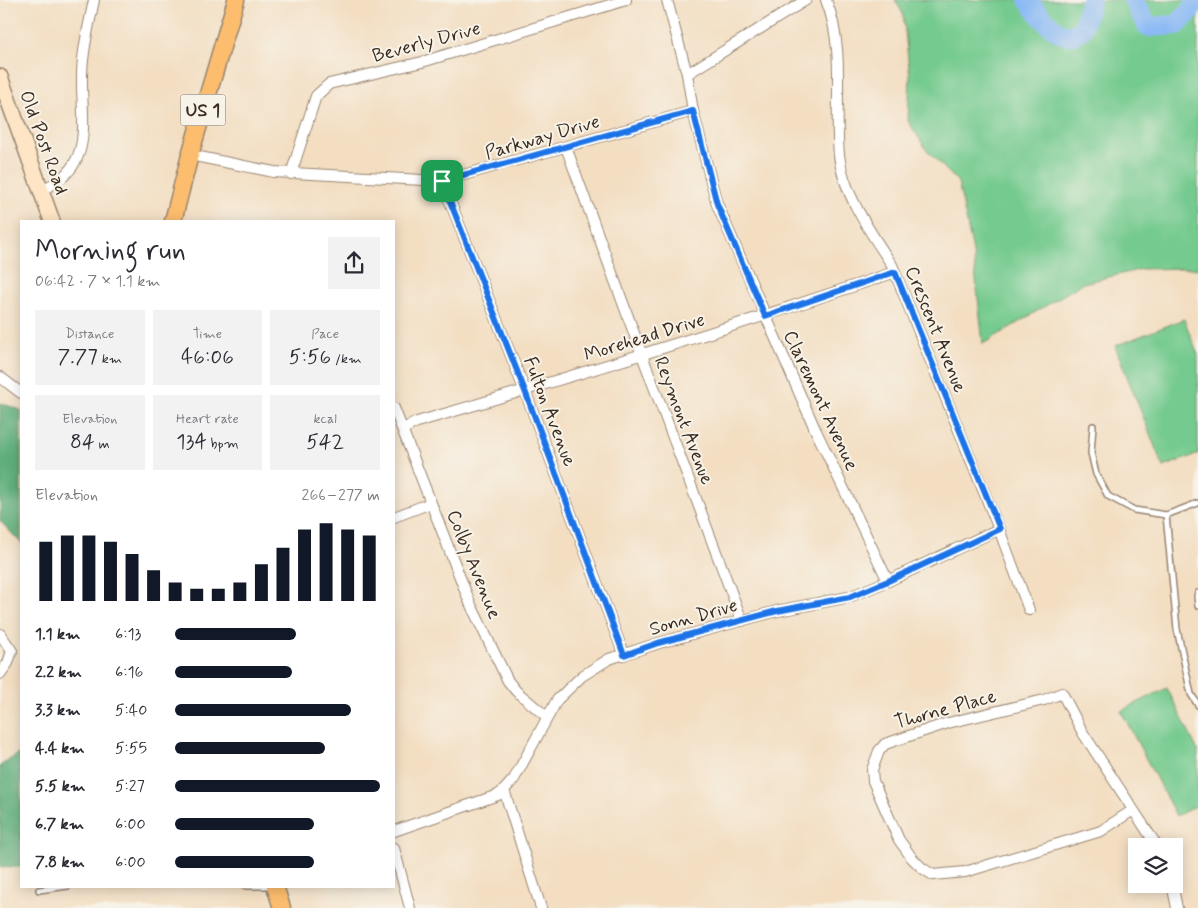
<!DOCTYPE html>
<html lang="en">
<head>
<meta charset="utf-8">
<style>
  body { margin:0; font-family:Mynerve,sans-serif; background:#f2f2f3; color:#2b2b33; height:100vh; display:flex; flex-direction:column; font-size:19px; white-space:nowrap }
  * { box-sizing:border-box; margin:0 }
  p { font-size:16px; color:#7c7c81 }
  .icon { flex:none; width:28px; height:28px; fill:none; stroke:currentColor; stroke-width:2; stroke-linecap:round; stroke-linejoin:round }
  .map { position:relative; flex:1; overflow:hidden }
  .drawer { position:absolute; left:20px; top:220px; width:375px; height:668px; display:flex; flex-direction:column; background:#fff; border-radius:0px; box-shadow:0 2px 12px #0003 }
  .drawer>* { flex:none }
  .buttons { position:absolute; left:1128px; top:838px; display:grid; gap:10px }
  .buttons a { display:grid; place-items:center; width:55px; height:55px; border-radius:0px; background:#fff; box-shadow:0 2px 12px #0003; font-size:25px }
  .pin { position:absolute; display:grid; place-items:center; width:42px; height:42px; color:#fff; margin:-21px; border-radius:10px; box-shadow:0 2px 8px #0006 }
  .round { display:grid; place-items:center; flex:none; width:52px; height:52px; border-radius:0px; background:#f2f2f3 }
  .headline { display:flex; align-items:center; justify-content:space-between; height:85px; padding:0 15px }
  h1 { font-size:28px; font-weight:600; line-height:38px }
  .figures { display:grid; grid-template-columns:repeat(3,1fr); gap:8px; height:85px; padding:5px 15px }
  .figures div { display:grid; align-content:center; border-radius:0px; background:#f2f2f3; text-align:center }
  .figures b { font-size:21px; font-weight:600 }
  .figures small { font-size:14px; font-weight:400 }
  .figures p { font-size:14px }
  .chart { height:140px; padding:10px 15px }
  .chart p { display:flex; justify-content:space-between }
  .chart svg { width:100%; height:90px; margin-top:5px; stroke:#111827; stroke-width:6 }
  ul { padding:0 15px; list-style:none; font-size:16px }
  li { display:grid; grid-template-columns:80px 60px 1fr; align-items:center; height:38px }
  li i { height:12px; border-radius:6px; background:#111827 }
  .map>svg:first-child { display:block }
</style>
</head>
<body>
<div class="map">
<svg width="1198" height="908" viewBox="0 0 1198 908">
  <rect width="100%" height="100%" fill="#f7f3e8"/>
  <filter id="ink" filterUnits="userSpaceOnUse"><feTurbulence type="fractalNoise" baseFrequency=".02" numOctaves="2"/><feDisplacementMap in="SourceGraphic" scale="10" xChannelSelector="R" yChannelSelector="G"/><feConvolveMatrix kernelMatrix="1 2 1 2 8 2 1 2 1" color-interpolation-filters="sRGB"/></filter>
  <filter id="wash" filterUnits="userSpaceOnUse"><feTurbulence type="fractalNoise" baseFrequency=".0096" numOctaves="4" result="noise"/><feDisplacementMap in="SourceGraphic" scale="20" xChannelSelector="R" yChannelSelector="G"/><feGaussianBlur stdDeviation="1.12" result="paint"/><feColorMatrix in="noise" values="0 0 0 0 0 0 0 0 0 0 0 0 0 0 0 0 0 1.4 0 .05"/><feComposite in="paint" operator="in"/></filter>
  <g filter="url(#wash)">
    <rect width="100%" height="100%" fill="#f3dec2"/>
    <g fill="#74ca8f" stroke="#587a56">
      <path d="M895 0H1198V269L1192 268 1142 269 1083 283 983 344 973 252 958 182 926 149 908 121 910 77 903 14Z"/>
      <path d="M1184 319 1198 355V454L1163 467 1115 346Z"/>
      <path d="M1167 688 1198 751V805L1176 816 1121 711Z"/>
    </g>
    <g fill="#5fae7a" stroke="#4d6c4c">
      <path d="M0 403 21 410V543L0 521Z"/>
      <path d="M21 752V867H0V766Z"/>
    </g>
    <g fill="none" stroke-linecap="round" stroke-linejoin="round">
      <g stroke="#8ab9f5" stroke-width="20">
        <path d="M1028 0C1036 11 1057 38 1072 35 1076 34 1079 31 1082 29L1091 0"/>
        <path d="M1133 0 1148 27 1177 25 1198 2"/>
      </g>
    </g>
  </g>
  <g filter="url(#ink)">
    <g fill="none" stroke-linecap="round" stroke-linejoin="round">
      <g stroke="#978470" stroke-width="8">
        <g id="lane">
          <path d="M1093 426 1091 453 1096 474 1108 496 1134 510 1166 515"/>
          <path d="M1198 503 1166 515 1177 629 1191 694 1198 705"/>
          <path d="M1198 593 1197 596 1198 606"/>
          <path d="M246 886H266"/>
          <path d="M39 890 68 886"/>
        </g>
      </g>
      <g stroke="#978470" stroke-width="12">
        <g id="street">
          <path d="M667 0 687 74 693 111 717 204 815 429 888 581"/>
          <path d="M826 0C846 50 834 104 839 155 843 194 871 233 892 265L999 529 1029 610"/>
          <path d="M687 74 806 0"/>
          <path d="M566 147 642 355 742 621"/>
          <path d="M190 155 274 172 442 181 693 111"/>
          <path d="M291 174 316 96 329 84 422 62 626 0"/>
          <path d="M442 181 525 391 624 655"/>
          <path d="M41 190C96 167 81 123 82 76 82 51 89 25 94 0"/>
          <path d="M0 377 21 393"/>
          <path d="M394 408 470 603 508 681 516 691 547 717"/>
          <path d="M403 429 417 422C578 375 737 326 895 272"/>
          <path d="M394 517 431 503"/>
          <path d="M0 634 12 651 8 663 0 674"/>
          <path d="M504 790 541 908"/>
          <path d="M1133 810 1101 831 965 872 933 875 922 868 912 858 899 840 873 781 872 770 879 751 885 744 948 723 1044 700 1062 693 1083 733 1157 846"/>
          <path d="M394 831 498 795 504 790 514 779 557 700 582 676 609 659 659 643 777 611 849 597 888 581 999 529"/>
          <path d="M394 848 410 908"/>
          <path d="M1172 884 1177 908"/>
        </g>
      </g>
      <g stroke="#978470" stroke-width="18">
        <path id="secondary" d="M0 77 52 221"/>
      </g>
      <g stroke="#978470" stroke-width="19">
        <g id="primary">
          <path d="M173 221 190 155 236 0"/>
          <path d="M275 886 282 908"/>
        </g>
      </g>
      <use href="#lane" stroke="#fff" stroke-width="5"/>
      <use href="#street" stroke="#fff" stroke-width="10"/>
      <use href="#secondary" stroke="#fee5c5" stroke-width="15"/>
      <use href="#primary" stroke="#fcbd6e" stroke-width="16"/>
    </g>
  </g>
  <g fill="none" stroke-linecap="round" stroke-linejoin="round" filter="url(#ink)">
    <g stroke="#fff" stroke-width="10">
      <path id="route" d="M693 111 717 204 765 316 895 272 1000 529 888 581 850 597 777 611 658 643 624 655 525 391 442 181Z"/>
    </g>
    <use href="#route" stroke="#1a73e8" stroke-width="6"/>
  </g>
  <g text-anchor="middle" stroke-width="4" stroke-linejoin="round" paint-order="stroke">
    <rect fill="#f7f3e8" stroke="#73665b" stroke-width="1" x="180.5" y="94.5" width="45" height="31" rx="4"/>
    <g font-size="18" font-weight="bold" fill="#3b2a1e">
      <text x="203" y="116">US 1</text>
    </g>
    <g font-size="19" fill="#3b2a1e" stroke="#f7f3e8">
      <text transform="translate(426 41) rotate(-15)" y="7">Beverly Drive</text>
      <text transform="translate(542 136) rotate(-16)" y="7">Parkway Drive</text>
      <text transform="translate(45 142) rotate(70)" y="7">Old Post Road</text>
      <text transform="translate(937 329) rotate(68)" y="7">Crescent Avenue</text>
      <text transform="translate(644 336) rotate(-17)" y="7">Morehead Drive</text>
      <text transform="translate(822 400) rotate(65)" y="7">Claremont Avenue</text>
      <text transform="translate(551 411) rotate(69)" y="7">Fulton Avenue</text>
      <text transform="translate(685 420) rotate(69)" y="7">Reymont Avenue</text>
      <text transform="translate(475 564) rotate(68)" y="7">Colby Avenue</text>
      <text transform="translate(693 616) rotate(-16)" y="7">Sonn Drive</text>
      <text transform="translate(945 708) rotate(-15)" y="7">Thorne Place</text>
    </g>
  </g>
</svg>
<div class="buttons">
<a><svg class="icon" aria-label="layers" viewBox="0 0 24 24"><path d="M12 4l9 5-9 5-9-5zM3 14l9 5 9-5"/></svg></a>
</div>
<div class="pin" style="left:442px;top:181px;background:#1e9e55"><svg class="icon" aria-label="arrive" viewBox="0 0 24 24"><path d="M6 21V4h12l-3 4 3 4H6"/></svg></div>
<section class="drawer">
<div class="headline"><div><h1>Morning run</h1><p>06:42 · 7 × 1.1 km</p></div><a class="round"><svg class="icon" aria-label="share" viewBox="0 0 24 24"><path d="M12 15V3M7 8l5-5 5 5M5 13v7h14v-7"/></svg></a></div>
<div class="figures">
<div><p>Distance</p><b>7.77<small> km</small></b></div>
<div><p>Time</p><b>46:06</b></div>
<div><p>Pace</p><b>5:56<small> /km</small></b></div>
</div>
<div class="figures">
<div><p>Elevation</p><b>84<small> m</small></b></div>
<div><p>Heart rate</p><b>134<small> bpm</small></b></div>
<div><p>kcal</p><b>542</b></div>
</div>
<div class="chart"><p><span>Elevation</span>266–277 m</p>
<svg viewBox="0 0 160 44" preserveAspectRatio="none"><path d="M5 44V15M15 44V12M25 44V12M35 44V15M45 44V21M55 44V29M65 44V35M75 44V38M85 44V38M95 44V35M105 44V26M115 44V18M125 44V9M135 44V6M145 44V9M155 44V12"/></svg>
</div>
<ul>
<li><b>1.1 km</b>6:13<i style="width:59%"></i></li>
<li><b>2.2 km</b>6:16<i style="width:57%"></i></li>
<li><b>3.3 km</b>5:40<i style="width:86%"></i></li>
<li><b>4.4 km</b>5:55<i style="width:73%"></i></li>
<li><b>5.5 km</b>5:27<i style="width:100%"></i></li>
<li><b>6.7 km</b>6:00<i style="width:68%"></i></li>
<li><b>7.8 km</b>6:00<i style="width:68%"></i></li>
</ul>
</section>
</div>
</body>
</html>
